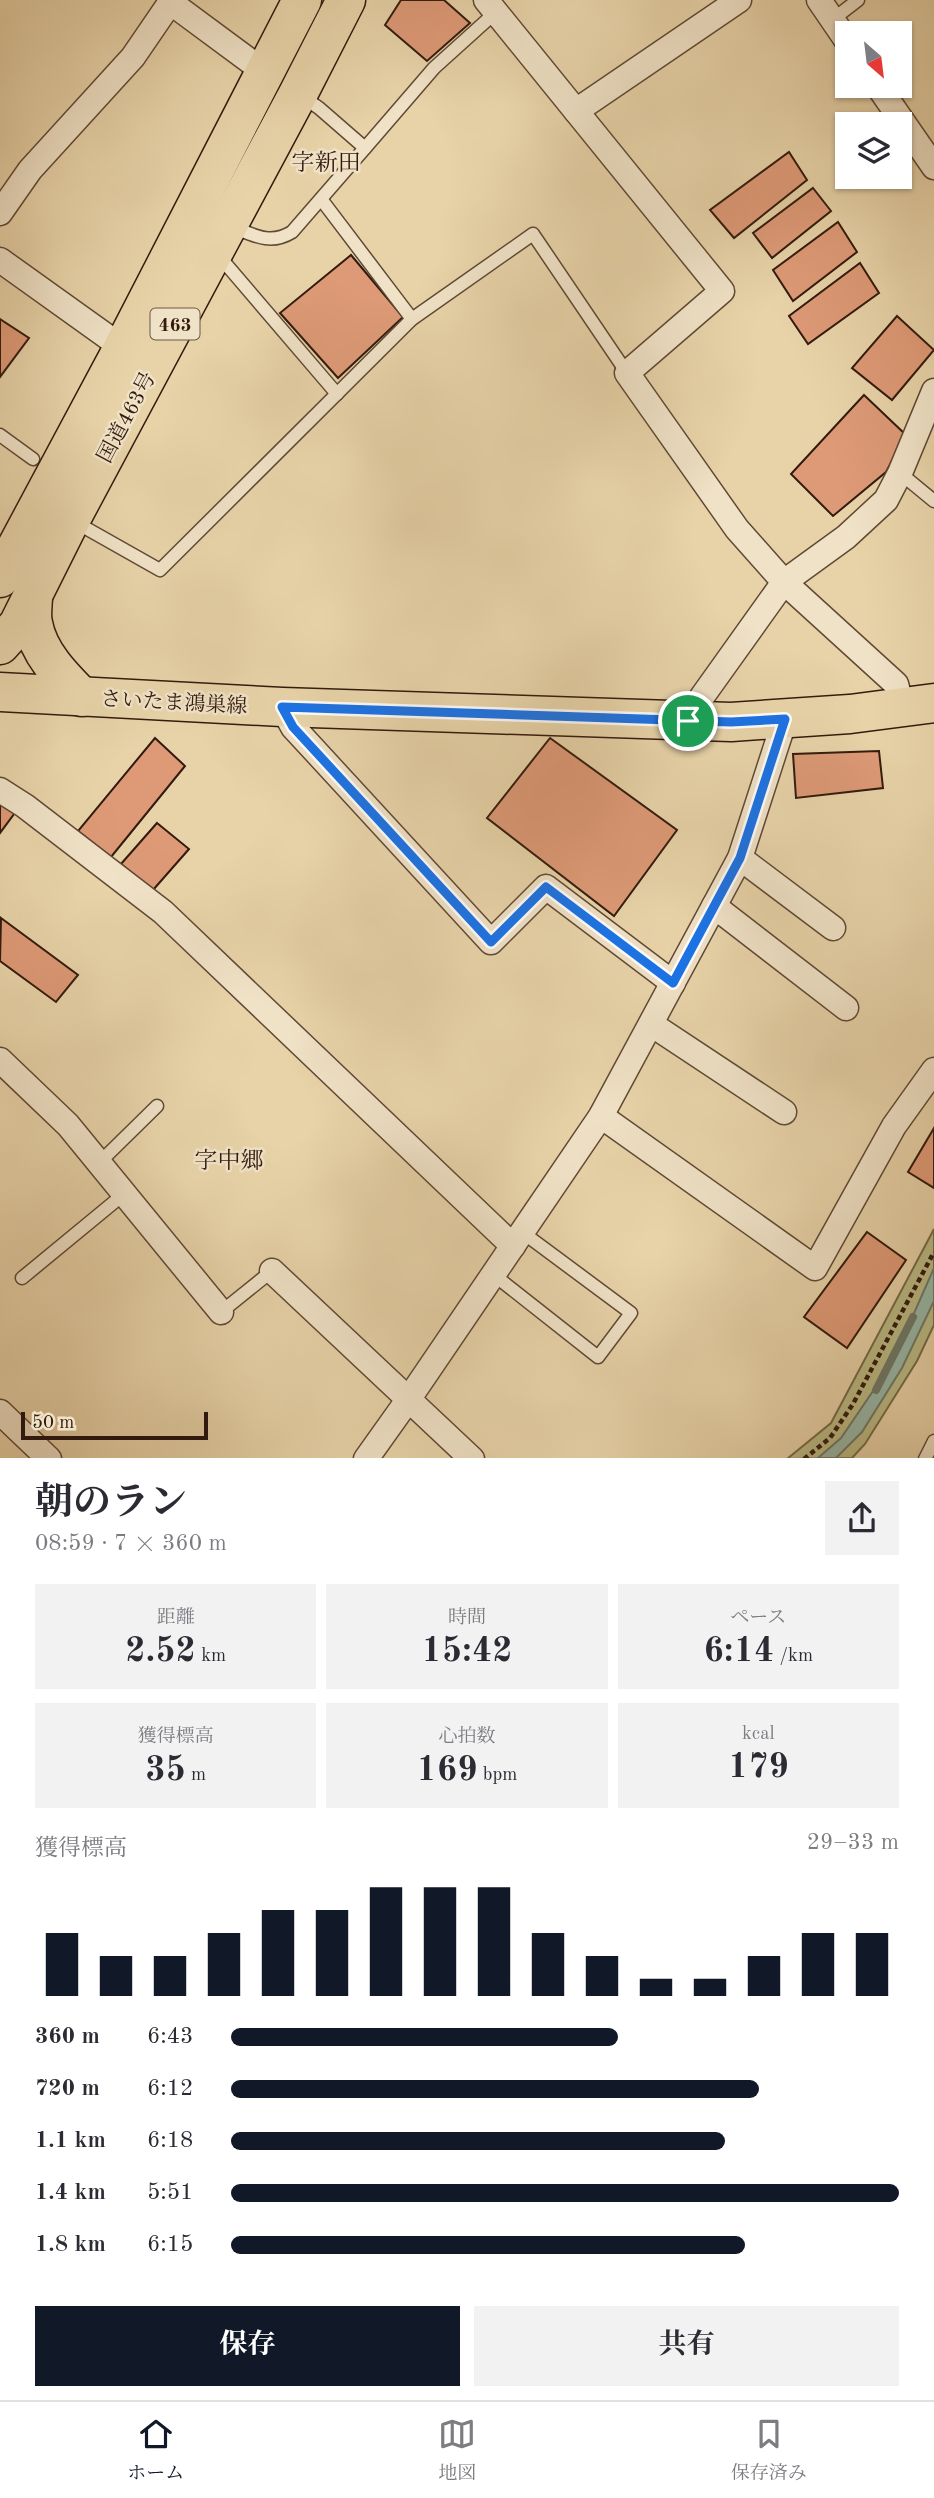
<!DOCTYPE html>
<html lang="ja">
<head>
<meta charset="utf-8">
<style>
  body { margin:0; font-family:"Old Standard TT","Noto Serif JP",serif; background:#f2f2f3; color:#2b2b33; height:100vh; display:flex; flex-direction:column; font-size:26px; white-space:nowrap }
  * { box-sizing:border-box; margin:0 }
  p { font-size:23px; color:#7c7c81 }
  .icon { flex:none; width:38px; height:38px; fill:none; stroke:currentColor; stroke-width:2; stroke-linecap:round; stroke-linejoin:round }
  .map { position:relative; height:1458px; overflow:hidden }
  .side { display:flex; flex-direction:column; background:#fff; flex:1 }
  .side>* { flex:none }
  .needle { width:46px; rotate:152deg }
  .buttons { position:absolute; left:835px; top:21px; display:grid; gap:14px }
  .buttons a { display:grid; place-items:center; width:77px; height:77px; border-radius:0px; background:#fff; box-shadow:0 2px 5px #0004; font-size:35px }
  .scale { position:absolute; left:21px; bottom:18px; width:187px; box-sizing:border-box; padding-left:7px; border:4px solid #321b0e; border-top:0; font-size:19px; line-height:24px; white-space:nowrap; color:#321b0e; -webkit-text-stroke:5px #f0e2c7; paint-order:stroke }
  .pin { position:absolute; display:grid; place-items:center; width:60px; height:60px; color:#fff; margin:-30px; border:4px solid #fff; border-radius:50%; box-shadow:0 2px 7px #0007 }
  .round { display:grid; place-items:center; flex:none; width:74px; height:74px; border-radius:0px; background:#f2f2f3 }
  .headline { display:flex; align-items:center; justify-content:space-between; height:119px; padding:0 35px }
  h1 { font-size:38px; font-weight:700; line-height:52px }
  .stats { display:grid; grid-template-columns:repeat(3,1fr); gap:10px; height:119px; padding:7px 35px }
  .stats div { display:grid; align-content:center; border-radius:0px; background:#f2f2f3; text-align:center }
  .stats b { font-size:35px; font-weight:700 }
  .stats small { font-size:19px; font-weight:400 }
  .stats p { font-size:19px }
  .chart { height:196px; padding:14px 35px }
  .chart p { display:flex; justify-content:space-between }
  .chart svg { width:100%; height:126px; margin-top:7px; stroke:#111827; stroke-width:6 }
  .primary-button { display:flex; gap:14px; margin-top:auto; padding:14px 35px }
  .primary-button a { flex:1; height:80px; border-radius:0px; background:#111827; color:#fff; font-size:28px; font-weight:700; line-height:80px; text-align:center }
  .primary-button a+a { background:#f2f2f3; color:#2b2b33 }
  ul { padding:0 35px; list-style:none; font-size:23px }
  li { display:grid; grid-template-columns:112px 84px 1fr; align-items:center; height:52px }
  li i { height:18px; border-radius:9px; background:#111827 }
  .tabs { display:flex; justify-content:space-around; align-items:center; height:98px; border-top:2px solid #e1e1e2; background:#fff; font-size:19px; color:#7c7c81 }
  .tabs a { display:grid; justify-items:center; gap:4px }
  .tabs .selected { color:#111827 }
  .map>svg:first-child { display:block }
</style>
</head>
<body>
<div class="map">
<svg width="934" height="1459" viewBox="0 0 934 1459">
  <rect width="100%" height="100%" fill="#e8d3a9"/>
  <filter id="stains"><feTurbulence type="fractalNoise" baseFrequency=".00286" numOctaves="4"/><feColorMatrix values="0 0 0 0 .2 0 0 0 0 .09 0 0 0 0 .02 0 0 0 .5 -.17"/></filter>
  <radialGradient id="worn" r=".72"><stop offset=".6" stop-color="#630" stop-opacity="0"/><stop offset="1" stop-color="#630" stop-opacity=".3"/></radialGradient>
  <path fill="#babb85" stroke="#766b4a" stroke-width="2" d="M934 1229V1325L917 1361 865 1444 852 1458 787 1459 831 1423Z"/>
  <path fill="#97b8a8" stroke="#6f796a" stroke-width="2" d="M934 1268V1301L902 1368 862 1432 836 1458H818L841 1438 892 1363Z"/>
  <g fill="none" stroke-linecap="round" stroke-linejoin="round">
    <path stroke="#6f796a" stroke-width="8" d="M876 1390 913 1317"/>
  </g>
  <g fill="#de9a77" stroke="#321b0e" stroke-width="2">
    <path d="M401 0H444L470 23 427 61 385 25Z"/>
    <path d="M789 152 807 180 734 238 710 210Z"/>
    <path d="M813 188 831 211 772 258 753 233Z"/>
    <path d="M838 222 857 252 793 301 773 270Z"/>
    <path d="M351 255 403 317 338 378 280 313Z"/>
    <path d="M860 263 879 293 808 344 789 316Z"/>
    <path d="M897 316 934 350 892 400 852 368Z"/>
    <path d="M0 319 29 338 0 377Z"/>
    <path d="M864 395 906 435 886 472 833 516 791 474Z"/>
    <path d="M155 738 185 766 111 857 78 831Z"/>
    <path d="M550 738 677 830 614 916 487 818Z"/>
    <path d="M879 751 883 788 796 798 793 754Z"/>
    <path d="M0 799 17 810 0 833Z"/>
    <path d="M157 823 189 849 153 890 121 864Z"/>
    <path d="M1 918 78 975 56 1002 0 961Z"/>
    <path d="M934 1128V1188L908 1172Z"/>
    <path d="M867 1232 906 1260 847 1348 804 1317Z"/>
  </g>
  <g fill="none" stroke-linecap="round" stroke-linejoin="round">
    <g stroke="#604935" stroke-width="15">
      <g id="service">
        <path d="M832 20 858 0"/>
        <path d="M300 95 319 108 365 148 434 68 496 12"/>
        <path d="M321 199 412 319"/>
        <path d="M233 227C255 236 271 245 292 232L365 148"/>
        <path d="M219 256 337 394"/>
        <path d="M0 435 33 459"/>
        <path d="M900 473 934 501"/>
        <path d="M75 522 160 570 412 319 533 234 627 373"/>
        <path d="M99 1163 157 1106"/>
        <path d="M494 1275 598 1357 631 1313 522 1232"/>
        <path d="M22 1278 124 1194"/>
        <path d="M221 1312 272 1271"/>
        <path d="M925 1459 934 1441"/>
      </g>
    </g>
    <g stroke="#604935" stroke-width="27">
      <g id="minor">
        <path d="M486 0 722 291 627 373 737 529 784 582 699 701 688 721"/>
        <path d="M819 0 847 41"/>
        <path d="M170 2 266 73"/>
        <path d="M878 86 934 167"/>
        <path d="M576 111 739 0"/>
        <path d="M0 213 30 170 133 57 172 0"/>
        <path d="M0 260 123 348"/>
        <path d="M282 707 293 727 491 942 546 887 673 983"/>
        <path d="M902 707 896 684 784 582 846 537 886 500 900 473 934 391"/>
        <path d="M0 790 25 806 163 912 513 1246"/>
        <path d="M740 858 833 928"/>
        <path d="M714 906 846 1008"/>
        <path d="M651 1024 784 1112"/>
        <path d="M0 1060 68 1125 221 1312"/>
        <path d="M601 1116 815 1268 894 1126 934 1070"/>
        <path d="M272 1271 472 1459"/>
        <path d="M0 1412 49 1459"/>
        <path d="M366 1459 408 1400 601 1116 740 858 785 719"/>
      </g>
    </g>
    <g stroke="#321b0e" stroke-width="41">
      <path id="primary" d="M0 692 282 707 731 722 850 714 934 703"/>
    </g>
    <g stroke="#321b0e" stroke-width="41">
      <g id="trunk">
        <path d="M0 578 123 348 302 0"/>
        <path d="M33 595C33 604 31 615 33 623 38 653 62 677 82 697"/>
        <path d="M0 645 18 625 71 519 298 94 346 0"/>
      </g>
    </g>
    <path stroke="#321b0e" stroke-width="4.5" stroke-dasharray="5 3.5" stroke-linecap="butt" d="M804 1459 830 1438 853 1404 934 1252"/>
    <use href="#service" stroke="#f0e2c7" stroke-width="12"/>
    <use href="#minor" stroke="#f0e2c7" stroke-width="24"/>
    <use href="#primary" stroke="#e8d3a9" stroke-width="38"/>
    <use href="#trunk" stroke="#e8d3a9" stroke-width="38"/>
  </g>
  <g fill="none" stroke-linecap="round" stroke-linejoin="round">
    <g stroke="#fff" stroke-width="14">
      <path id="route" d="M282 707 731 722 785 719 740 858 673 983 546 887 491 942 293 727Z"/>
    </g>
    <use href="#route" stroke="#1a73e8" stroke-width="9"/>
  </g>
  <g text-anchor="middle" stroke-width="5" stroke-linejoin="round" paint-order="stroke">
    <rect fill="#f0e2c7" stroke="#6b5746" stroke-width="2" x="150.5" y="308.5" width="49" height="31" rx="5"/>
    <g font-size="19" font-weight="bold" fill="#321b0e">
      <text x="175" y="331">463</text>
    </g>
    <g font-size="21" fill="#321b0e" stroke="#f0e2c7">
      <text transform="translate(126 417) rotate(-62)" y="7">国道463号</text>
      <text transform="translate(174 702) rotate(3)" y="7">さいたま鴻巣線</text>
    </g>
    <g font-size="23" fill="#321b0e" stroke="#f0e2c7">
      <text x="326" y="170">字新田</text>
      <text x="229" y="1168">字中郷</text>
    </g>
  </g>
  <rect width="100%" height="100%" filter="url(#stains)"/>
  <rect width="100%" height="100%" fill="url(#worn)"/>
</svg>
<div class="buttons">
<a><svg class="needle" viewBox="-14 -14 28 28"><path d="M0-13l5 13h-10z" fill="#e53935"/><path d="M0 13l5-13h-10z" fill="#7c7c81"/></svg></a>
<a><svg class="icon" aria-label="layers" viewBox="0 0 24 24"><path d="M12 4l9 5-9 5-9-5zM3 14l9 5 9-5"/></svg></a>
</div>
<div class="scale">50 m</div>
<div class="pin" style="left:688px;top:721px;background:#1e9e55"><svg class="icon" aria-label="arrive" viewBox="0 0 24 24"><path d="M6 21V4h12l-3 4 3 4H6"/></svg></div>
</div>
<section class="side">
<div class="headline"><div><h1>朝のラン</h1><p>08:59 · 7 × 360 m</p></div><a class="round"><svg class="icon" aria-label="share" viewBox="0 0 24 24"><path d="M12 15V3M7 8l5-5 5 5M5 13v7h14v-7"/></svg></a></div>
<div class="stats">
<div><p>距離</p><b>2.52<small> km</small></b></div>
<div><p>時間</p><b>15:42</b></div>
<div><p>ペース</p><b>6:14<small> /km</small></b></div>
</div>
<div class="stats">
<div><p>獲得標高</p><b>35<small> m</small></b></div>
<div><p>心拍数</p><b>169<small> bpm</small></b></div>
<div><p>kcal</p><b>179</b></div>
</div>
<div class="chart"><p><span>獲得標高</span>29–33 m</p>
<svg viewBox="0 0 160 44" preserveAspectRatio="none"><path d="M5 44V22M15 44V30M25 44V30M35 44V22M45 44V14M55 44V14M65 44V6M75 44V6M85 44V6M95 44V22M105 44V30M115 44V38M125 44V38M135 44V30M145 44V22M155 44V22"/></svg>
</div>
<ul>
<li><b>360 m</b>6:43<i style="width:58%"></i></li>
<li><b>720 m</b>6:12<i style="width:79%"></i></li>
<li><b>1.1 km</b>6:18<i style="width:74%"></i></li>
<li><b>1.4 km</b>5:51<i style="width:100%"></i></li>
<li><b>1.8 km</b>6:15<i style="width:77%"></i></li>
</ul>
<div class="primary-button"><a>保存</a><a>共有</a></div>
</section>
<nav class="tabs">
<a class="selected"><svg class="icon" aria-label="home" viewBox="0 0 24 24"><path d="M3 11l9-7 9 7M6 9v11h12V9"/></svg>ホーム</a>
<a><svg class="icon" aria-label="map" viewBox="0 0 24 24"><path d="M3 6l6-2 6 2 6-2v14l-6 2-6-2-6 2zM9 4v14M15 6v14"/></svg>地図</a>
<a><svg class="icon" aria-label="saved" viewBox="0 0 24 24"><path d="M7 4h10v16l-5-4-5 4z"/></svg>保存済み</a>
</nav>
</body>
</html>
